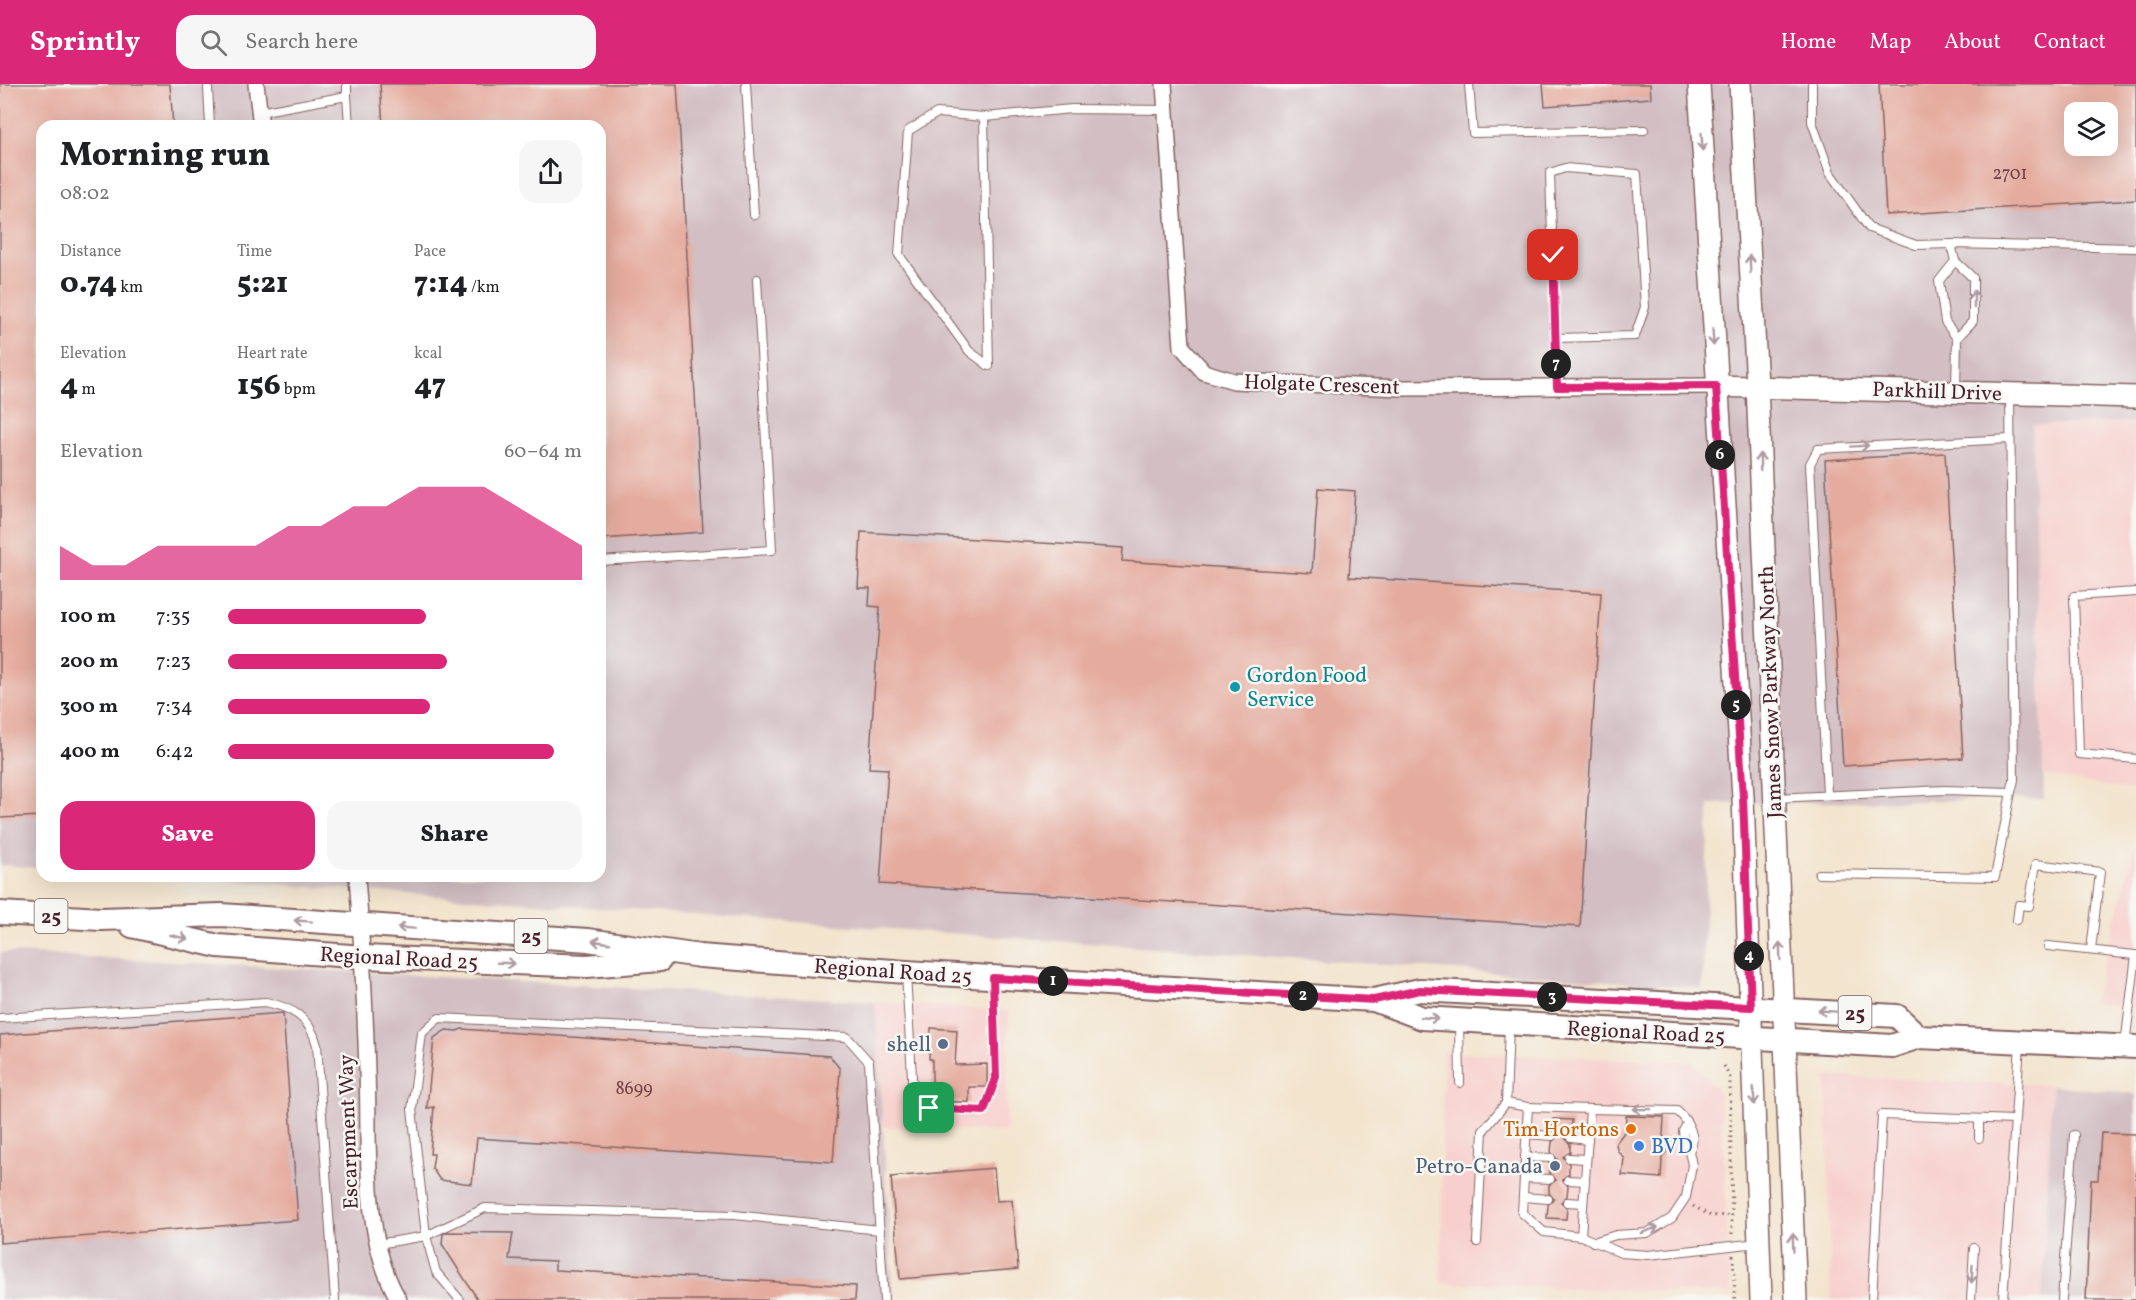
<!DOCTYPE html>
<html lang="en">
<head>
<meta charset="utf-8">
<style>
  body { margin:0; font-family:Vollkorn,serif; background:#f6f6f6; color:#202124; height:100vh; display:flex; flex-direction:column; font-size:22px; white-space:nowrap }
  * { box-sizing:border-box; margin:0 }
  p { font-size:20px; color:#757577 }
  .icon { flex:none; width:33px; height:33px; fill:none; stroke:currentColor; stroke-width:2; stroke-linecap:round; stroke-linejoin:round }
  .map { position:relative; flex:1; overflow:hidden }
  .drawer { position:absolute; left:36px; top:36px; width:570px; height:762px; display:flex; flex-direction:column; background:#fff; border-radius:18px; box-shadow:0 6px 24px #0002 }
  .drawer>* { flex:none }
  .buttons { position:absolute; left:2064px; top:18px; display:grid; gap:12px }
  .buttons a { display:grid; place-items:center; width:54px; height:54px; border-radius:12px; background:#fff; box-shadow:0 6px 24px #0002; font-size:30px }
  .pin { position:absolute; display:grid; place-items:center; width:51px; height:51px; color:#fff; margin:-26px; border-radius:12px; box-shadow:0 3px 9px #0006 }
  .km { position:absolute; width:30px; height:30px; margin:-15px; border-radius:50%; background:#222; color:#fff; font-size:16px; line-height:30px; text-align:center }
  .round { display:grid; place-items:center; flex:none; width:63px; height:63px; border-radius:18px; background:#f6f6f6 }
  .summary { display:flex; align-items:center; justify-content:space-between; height:102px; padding:0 24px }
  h1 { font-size:33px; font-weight:800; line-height:45px }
  .figures { display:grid; grid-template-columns:repeat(3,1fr); gap:9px; height:102px; padding:6px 24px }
  .figures div { display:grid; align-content:center }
  .figures b { font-size:30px; font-weight:800 }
  .figures small { font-size:16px; font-weight:400 }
  .figures p { font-size:16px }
  .chart { height:168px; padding:12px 24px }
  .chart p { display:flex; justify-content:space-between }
  .chart svg { width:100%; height:108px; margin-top:6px; fill:#db2777; opacity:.7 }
  .primary-button { display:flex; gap:12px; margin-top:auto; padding:12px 24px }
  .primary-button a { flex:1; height:69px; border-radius:18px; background:#db2777; color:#fff; font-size:24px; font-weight:800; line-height:69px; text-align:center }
  .primary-button a+a { background:#f6f6f6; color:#202124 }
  ul { padding:0 24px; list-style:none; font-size:20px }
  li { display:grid; grid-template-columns:96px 72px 1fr; align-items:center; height:45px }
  li i { height:15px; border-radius:8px; background:#db2777 }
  header { display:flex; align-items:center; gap:36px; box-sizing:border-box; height:84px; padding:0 30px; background:#db2777; color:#fff }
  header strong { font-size:28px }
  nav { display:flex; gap:33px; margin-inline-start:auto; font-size:21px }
  .search { width:420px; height:54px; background:#f6f6f6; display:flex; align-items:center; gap:15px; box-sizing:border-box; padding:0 21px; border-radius:18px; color:#757577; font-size:22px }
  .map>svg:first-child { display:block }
</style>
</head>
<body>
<header>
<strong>Sprintly</strong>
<div class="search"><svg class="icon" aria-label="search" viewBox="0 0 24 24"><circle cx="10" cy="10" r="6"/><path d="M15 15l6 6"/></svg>Search here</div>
<nav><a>Home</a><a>Map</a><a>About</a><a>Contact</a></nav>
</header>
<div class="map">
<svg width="2136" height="1216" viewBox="0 0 2136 1216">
  <rect width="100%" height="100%" fill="#f6f6f2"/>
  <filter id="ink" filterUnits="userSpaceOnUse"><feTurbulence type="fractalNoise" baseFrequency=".0167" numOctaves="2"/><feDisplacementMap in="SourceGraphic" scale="12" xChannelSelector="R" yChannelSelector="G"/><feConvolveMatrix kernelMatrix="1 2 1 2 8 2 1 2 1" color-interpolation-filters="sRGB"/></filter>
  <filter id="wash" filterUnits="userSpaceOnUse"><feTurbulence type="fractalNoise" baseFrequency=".008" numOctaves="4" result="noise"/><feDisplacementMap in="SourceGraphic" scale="24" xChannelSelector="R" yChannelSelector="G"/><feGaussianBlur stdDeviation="1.35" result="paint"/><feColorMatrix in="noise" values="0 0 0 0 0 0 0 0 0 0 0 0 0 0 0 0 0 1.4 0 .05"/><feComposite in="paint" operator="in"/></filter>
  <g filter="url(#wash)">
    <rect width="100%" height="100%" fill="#f3e4ce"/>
    <g fill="#f7d0cd">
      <path d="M2136 338V707L2044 691 2032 341Z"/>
      <path d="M2136 759V923L2093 919Z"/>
      <path d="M875 918 1009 927 1006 1048 884 1043Z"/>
      <path d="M1443 968 1693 978 1720 1009 1731 1210 1441 1199Z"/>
      <path d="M1826 992 2052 1001 2042 1216H1831Z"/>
    </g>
    <g fill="#d2bec3" fill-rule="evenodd">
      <path d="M0 0H2136V338L2032 341 2044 715 1709 720 1702 904 164 792H600V42H42V784L0 781ZM2074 28H2108V62H2074Z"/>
      <path d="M0 868 875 918 894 1216H0Z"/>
      <path d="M2052 1001 2136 1010V1216H2042Z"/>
    </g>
    <g id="blocks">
      <g fill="#e5ab9e" fill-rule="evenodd">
        <path d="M0 0H170L173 42H42V732L0 734Z"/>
        <path d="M380 0H677L703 448 600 455V42H383Z"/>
        <path d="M1543 0H1650L1651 14 1545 22Z"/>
        <path d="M1879 0H2136V116L1886 131ZM2074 28H2108V62H2074Z"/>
        <path d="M1945 369 1963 674 1843 682 1825 376Z"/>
        <path d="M1318 404 1355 407 1349 493 1601 509 1580 843 880 800 888 685 869 684 880 523 869 522 870 504H858L861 448 1123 464 1122 477 1312 489Z"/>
        <path d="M283 929 298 1136 0 1159V951Z"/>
        <path d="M931 944 957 946 955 981 987 980V1003H969V1018H942V1008H932V975H929Z"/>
        <path d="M462 945 830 972 840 985 833 1078 477 1054 472 1100 440 1096 432 1084 434 1070H430L434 1023 427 1024 434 954 446 946 457 947Z"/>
        <path d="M1626 1032 1664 1033 1663 1052 1668 1056 1669 1064 1662 1073 1661 1094 1622 1091 1624 1074 1617 1066 1616 1059 1625 1047Z"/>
        <path d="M1553 1035 1572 1036 1571 1048 1565 1054 1570 1060V1068L1563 1073 1569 1080V1090L1562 1095 1568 1102 1567 1112 1561 1118 1567 1124 1566 1135 1547 1134 1548 1121 1554 1115 1549 1109V1101L1556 1096 1550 1089V1080L1557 1075 1551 1068 1552 1058 1558 1052 1552 1046Z"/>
        <path d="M2101 1049 2136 1050V1216H2086L2091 1096H2098Z"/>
        <path d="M994 1084 997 1117 1012 1116 1018 1185 900 1195 891 1093Z"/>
        <path d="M447 1148 513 1149 509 1175 555 1177V1186L856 1202 855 1216H478L442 1160 443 1150Z"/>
      </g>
    </g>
  </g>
  <g filter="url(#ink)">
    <use href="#blocks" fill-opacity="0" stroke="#856464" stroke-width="1.5"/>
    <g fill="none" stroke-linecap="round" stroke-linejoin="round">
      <g stroke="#856464" stroke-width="10">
        <g id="lane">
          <path d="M746 0 754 131"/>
          <path d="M1469 0 1473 49 1644 46"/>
          <path d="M1812 0V38L1830 89 1869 144 1916 161 1951 160"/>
          <path d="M208 4 210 42"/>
          <path d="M347 12 349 42"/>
          <path d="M259 28 347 12V0"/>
          <path d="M984 33 989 282"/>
          <path d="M1955 177 1939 197 1945 238 1957 254 1956 306"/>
          <path d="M1555 254 1635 252 1645 223 1637 90 1565 84 1550 89 1557 303"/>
          <path d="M1957 254 1973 237V194L1955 177 1951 160 2136 164"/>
          <path d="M989 282 969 267 899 171 908 47 937 29 984 33 1072 25 1166 26"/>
          <path d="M600 477 772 466 757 195"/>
          <path d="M2136 508 2074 512 2079 670 2136 675"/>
          <path d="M1827 709 1810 380 1818 365 2010 355"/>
          <path d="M1775 714 1945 706 2011 708 2014 696 2010 311"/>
          <path d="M1819 790 1995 793 2011 708"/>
          <path d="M2017 836 2019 821 2029 822 2036 780 2100 788 2091 866"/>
          <path d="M2048 862 2135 871"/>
          <path d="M906 890 913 1010 929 1025 984 1027 996 995 993 896"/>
          <path d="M0 934 266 918C292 924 310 933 317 961L335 1216"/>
          <path d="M1459 937 1460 999"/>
          <path d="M1509 942 1506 1019 1528 1023 1522 1129 1544 1148 1581 1152 1621 1169 1648 1171 1758 1159"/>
          <path d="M2125 961 2136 871"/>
          <path d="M1528 1023 1590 1025 1581 1152"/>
          <path d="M1590 1025 1677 1027C1688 1036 1698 1054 1689 1067"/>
          <path d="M1526 1050 1552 1052"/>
          <path d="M1571 1054 1588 1056"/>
          <path d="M1979 1054V1035"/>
          <path d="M1525 1073 1551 1074"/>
          <path d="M1569 1074 1586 1075"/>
          <path d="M1524 1094 1550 1095"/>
          <path d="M1568 1096 1585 1097"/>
          <path d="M1523 1113 1548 1115"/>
          <path d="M1567 1118 1583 1119"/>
          <path d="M1477 1158 1483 1047 1506 1019"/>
          <path d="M1593 1158 1616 1151 1647 1149 1672 1134 1686 1113 1692 1081 1689 1067 1685 1064 1683 1047 1687 1040"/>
          <path d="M378 1160 426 1152 485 1124 734 1131 880 1146"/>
          <path d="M460 1216 436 1188 426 1152 412 1025 422 949 439 934 847 953 869 978 884 1216"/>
          <path d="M1872 1216 1882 1031 2014 1036"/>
          <path d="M1971 1216 1974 1164"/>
          <path d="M2003 1216 2020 960"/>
          <path d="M2062 1216 2074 1051"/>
        </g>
      </g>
      <g stroke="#856464" stroke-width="18">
        <g id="street">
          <path d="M256 0 261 42"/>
          <path d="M1164 0 1182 263 1204 288 1234 297 1402 304 1715 302"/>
          <path d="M357 792C362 857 365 922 367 988 370 1060 361 1153 399 1216"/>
        </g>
      </g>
      <g stroke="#856464" stroke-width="24">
        <g id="secondary">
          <path d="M1699 0 1743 713 1761 1216"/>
          <path d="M1740 0 1757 301 1796 1216"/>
          <path d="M1715 302 2136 313"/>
        </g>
      </g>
      <g stroke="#856464" stroke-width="26">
        <g id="primary">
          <path d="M0 829 101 835 221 831 588 856 700 872 906 888 1374 916 1420 906 1897 932 1919 953"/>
          <path d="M132 842 218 862 364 873 587 882 660 876"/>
          <path d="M1374 916 1422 934 1892 962 1919 953 2136 963"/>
        </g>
      </g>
      <g stroke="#856464" stroke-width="3" stroke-dasharray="1.5 4.5" stroke-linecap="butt">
        <path d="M1724 982 1730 994 1732 1150"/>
        <path d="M1693 1122 1711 1132 1732 1131"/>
        <path d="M1733 1171 1735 1216"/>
      </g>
      <use href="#lane" stroke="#fff" stroke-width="8"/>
      <use href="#street" stroke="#fff" stroke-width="15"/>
      <use href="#secondary" stroke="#fff" stroke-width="21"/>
      <use href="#primary" stroke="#fff" stroke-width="22"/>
    </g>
    <defs><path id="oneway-shaft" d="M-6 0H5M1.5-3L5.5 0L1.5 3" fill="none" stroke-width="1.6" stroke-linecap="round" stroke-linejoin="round" transform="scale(1.5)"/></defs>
    <g stroke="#ae9aa0">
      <use href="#oneway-shaft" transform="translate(1702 58) rotate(87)"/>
      <use href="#oneway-shaft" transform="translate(1750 180) rotate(-93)"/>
      <use href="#oneway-shaft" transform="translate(1974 215) rotate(-90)"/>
      <use href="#oneway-shaft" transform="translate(1713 253) rotate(87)"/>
      <use href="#oneway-shaft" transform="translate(1860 362) rotate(-4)"/>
      <use href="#oneway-shaft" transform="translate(1760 378) rotate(-92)"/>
      <use href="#oneway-shaft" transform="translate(303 837) rotate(-176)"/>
      <use href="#oneway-shaft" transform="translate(406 844) rotate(-176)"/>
      <use href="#oneway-shaft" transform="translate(179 853) rotate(13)"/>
      <use href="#oneway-shaft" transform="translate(601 858) rotate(-172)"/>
      <use href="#oneway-shaft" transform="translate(1780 867) rotate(-92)"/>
      <use href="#oneway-shaft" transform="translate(506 879) rotate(2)"/>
      <use href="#oneway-shaft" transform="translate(1827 927) rotate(-176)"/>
      <use href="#oneway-shaft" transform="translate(1430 934) rotate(5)"/>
      <use href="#oneway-shaft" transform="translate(1754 1012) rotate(88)"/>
      <use href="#oneway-shaft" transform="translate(1642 1025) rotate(-179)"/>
      <use href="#oneway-shaft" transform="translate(1650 1146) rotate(-21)"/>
      <use href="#oneway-shaft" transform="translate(1793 1158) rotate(-93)"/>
      <use href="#oneway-shaft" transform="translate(1972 1190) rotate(93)"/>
    </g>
  </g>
  <g fill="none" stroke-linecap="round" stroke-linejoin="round" filter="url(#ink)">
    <g stroke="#fff" stroke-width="12">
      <path id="route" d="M929 1024 984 1027 996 994 993 894 1374 916 1420 906 1751 923 1743 713 1716 302 1557 303 1553 171"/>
    </g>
    <use href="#route" stroke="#db2777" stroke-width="8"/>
  </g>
  <circle fill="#0f9aa8" stroke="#f6f6f2" stroke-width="2" cx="1235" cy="603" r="6"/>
  <g fill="#5c6f8a" stroke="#f6f6f2" stroke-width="2">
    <circle cx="943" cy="960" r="6"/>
    <circle cx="1555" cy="1082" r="6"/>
  </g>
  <circle fill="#e8710a" stroke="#f6f6f2" stroke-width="2" cx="1631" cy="1045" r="6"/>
  <circle fill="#3f7fe0" stroke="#f6f6f2" stroke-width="2" cx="1639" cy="1062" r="6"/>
  <g text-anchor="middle" stroke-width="5" stroke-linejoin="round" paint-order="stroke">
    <g font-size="18" fill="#714248">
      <text x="2010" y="95">2701</text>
      <text x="634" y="1010">8699</text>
    </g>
    <g fill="#f6f6f2" stroke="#7e6067" stroke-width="1.5">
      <rect x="34.5" y="815" width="33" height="34" rx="4.5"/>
      <rect x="514.5" y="835" width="33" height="34" rx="4.5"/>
      <rect x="1838.5" y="912" width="33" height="34" rx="4.5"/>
    </g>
    <g font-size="20" font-weight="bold" fill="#4a1f2b">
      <text x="51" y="839">25</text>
      <text x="531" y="859">25</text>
      <text x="1855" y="936">25</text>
    </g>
    <g font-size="21" fill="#4a1f2b" stroke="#f6f6f2">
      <text transform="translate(1322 300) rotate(2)" y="7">Holgate Crescent</text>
      <text transform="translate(1937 307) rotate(2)" y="7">Parkhill Drive</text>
      <text transform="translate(1770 608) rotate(-92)" y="7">James Snow Parkway North</text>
      <text transform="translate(399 874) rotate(3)" y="7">Regional Road 25</text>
      <text transform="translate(893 887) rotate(4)" y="7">Regional Road 25</text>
      <text transform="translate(1646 948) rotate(3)" y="7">Regional Road 25</text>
      <text transform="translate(348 1048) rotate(-92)" y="7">Escarpment Way</text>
    </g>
    <g font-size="21" fill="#0d838f" stroke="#f6f6f2" text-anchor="start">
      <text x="1247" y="598">Gordon Food<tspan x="1247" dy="24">Service</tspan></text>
    </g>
    <g font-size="21" fill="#4e5e75" stroke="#f6f6f2" text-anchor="end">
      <text x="931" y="967">shell</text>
      <text x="1543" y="1089">Petro-Canada</text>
    </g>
    <g font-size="21" fill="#c56008" stroke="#f6f6f2" text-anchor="end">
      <text x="1619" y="1052">Tim Hortons</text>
    </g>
    <g font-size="21" fill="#366cbe" stroke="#f6f6f2" text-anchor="start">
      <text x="1651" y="1069">BVD</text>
    </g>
  </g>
</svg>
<div class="buttons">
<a><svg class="icon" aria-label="layers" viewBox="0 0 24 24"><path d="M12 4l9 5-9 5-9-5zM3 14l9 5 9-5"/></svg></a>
</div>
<div class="pin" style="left:929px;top:1024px;background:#1e9e55"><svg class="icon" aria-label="arrive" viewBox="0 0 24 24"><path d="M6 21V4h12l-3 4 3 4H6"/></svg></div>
<div class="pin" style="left:1553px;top:171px;background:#d93025"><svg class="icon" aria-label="check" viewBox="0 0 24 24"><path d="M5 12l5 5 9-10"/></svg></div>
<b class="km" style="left:1053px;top:897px">1</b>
<b class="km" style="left:1303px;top:912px">2</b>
<b class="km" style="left:1552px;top:913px">3</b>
<b class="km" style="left:1749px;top:872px">4</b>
<b class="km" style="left:1736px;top:621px">5</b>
<b class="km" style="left:1720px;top:371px">6</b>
<b class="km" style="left:1556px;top:280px">7</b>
<section class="drawer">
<div class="summary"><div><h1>Morning run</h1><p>08:02</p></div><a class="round"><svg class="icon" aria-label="share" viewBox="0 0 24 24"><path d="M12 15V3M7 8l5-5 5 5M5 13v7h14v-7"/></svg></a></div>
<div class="figures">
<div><p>Distance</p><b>0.74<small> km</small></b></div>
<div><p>Time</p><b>5:21</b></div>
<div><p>Pace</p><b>7:14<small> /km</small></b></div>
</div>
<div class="figures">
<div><p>Elevation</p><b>4<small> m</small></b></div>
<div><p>Heart rate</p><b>156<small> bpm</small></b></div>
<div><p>kcal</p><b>47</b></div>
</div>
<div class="chart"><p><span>Elevation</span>60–64 m</p>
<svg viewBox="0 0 160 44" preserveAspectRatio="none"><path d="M0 44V30L10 38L20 38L30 30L40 30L50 30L60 30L70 22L80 22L90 14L100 14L110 6L120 6L130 6L140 14L150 22L160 30V44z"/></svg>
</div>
<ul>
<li><b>100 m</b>7:35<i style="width:56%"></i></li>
<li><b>200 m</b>7:23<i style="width:62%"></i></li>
<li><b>300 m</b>7:34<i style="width:57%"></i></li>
<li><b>400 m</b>6:42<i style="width:92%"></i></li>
</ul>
<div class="primary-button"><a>Save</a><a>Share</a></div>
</section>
</div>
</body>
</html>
